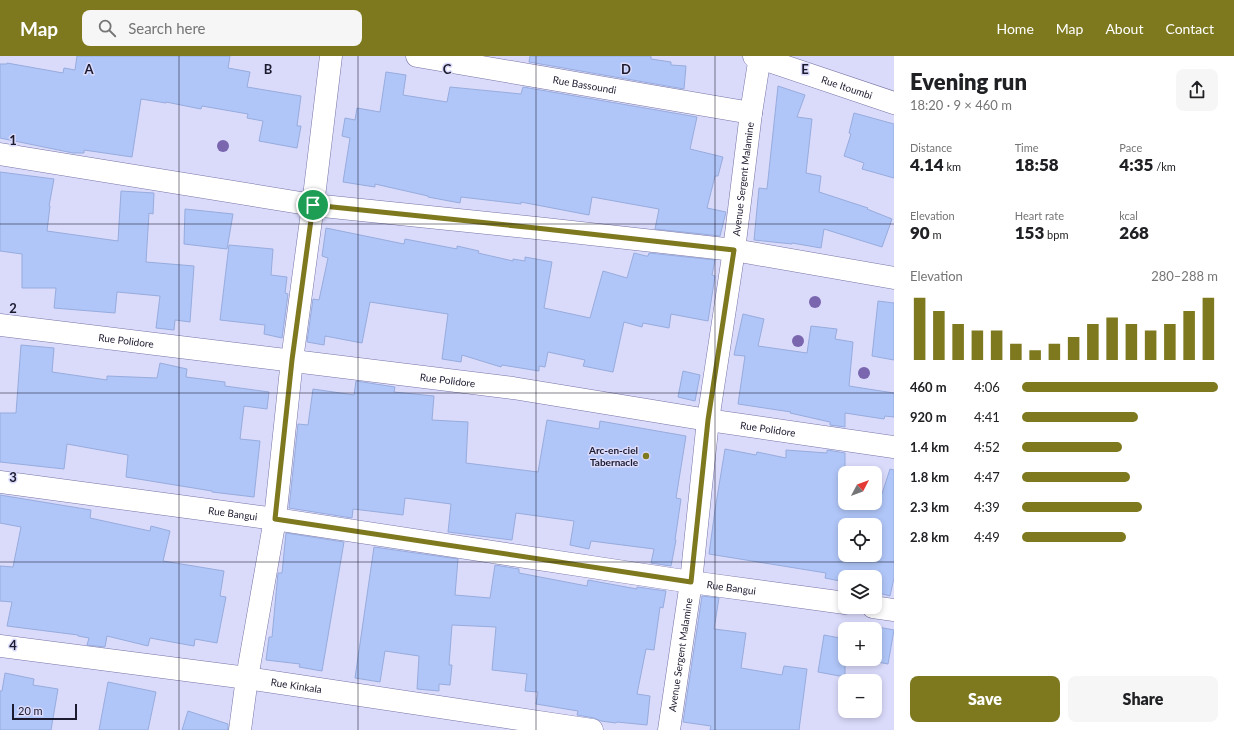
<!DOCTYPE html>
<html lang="en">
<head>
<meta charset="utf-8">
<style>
  body { margin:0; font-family:Lato,sans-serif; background:#f6f6f6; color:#202124; height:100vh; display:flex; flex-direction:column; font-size:15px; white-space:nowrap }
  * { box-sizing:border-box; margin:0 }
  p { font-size:13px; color:#757577 }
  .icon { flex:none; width:22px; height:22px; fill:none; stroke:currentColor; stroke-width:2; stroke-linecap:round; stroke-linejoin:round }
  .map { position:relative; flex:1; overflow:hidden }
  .panel { display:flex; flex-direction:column; background:#fff; width:340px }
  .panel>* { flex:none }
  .needle { width:26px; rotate:49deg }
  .fabs { position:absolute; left:838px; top:410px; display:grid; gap:8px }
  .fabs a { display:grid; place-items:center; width:44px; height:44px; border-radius:8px; background:#fff; box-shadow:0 2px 6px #0003; font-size:20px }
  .scale { position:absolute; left:12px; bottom:10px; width:65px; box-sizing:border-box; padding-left:4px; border:2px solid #1c1a2e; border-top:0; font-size:11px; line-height:14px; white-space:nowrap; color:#1c1a2e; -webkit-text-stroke:3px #dadafb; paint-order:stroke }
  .pin { position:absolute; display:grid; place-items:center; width:34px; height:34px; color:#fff; margin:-17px; border:2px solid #fff; border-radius:50%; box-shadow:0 1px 4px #0007 }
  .round { display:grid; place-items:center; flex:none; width:42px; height:42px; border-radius:8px; background:#f6f6f6 }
  .head { display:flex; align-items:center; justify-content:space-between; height:68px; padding:0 16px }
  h1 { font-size:22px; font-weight:800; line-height:30px }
  .metrics { display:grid; grid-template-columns:repeat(3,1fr); gap:6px; height:68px; padding:4px 16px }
  .metrics div { display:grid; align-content:center }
  .metrics b { font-size:17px; font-weight:800 }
  .metrics small { font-size:11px; font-weight:400 }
  .metrics p { font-size:11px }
  .chart { height:112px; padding:8px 16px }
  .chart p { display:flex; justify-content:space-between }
  .chart svg { width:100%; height:72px; margin-top:4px; stroke:#7e791f; stroke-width:6 }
  .cta { display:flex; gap:8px; margin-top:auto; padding:8px 16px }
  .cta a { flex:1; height:46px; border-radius:8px; background:#7e791f; color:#fff; font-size:16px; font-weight:800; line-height:46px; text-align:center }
  .cta a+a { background:#f6f6f6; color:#202124 }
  ul { padding:0 16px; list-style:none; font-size:13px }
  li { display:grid; grid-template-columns:64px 48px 1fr; align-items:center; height:30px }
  li i { height:10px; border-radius:5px; background:#7e791f }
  header { display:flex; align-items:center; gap:24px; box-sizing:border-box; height:56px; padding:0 20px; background:#7e791f; color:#fff }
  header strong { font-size:19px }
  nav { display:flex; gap:22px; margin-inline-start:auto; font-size:14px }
  .search { width:280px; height:36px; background:#f6f6f6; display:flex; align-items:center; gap:10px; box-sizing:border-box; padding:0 14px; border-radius:8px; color:#757577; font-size:15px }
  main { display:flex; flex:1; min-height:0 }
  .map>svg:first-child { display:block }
</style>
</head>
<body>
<header>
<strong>Map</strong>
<div class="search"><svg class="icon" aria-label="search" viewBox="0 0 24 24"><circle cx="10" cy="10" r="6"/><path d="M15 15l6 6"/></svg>Search here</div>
<nav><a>Home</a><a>Map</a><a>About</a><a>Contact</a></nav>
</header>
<main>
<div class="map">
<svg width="894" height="674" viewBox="0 0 894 674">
  <rect width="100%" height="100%" fill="#dadafb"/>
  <g fill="#b0c6f8" stroke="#97acdd" fill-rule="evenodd">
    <path d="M77 0H230L228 12 250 16 247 31 301 40 297 70H301L297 92 259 85 263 65 247 62 248 58 202 50 201 53 166 46V47L141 43 132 101 84 94V97H73L0 82V8H7V7L63 17 64 12 75 14Z"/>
    <path d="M530 0H651V3L671 6V9L686 10 684 33 529 6Z"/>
    <path d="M386 16 406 19 403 39 447 46 450 31 521 38 523 31 697 61 690 93 723 101 718 120H715L707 152 726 156 720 180 655 173 659 153 592 141 589 159 521 146V148L461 141 460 147 428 141V140L375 128V131L343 126 350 82 342 80 345 62 355 64 357 52 380 56Z"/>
    <path d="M778 30 805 39 797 61 812 63 806 117 821 120 819 136 868 152 867 153 892 163 882 191 824 173 821 192 792 187V188L754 184 759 132 767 133Z"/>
    <path d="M854 57 894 68V122L862 113 864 107 844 100 851 78 849 77Z"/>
    <path d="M0 116 54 123 49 150H50L47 175 118 185 121 135 154 137 153 158 149 157 146 206 194 210 190 266 175 264 174 274 156 272 160 240 117 236 115 257 54 252 56 232H22V198L0 195Z"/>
    <path d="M185 153 233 158 227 193 184 188Z"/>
    <path d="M326 172 404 188 405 183 457 193V190L479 195 478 197 513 205V203L525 205V201L552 206 544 252 590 262 603 215 627 222 634 197 646 200H648L649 197 715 204 712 219 715 220 708 265 671 258 669 272 643 267 642 271 624 266 613 316 583 310 585 304 548 296 545 311 539 310V315L502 309 501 311 462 299 461 306 442 303 448 258 370 246 362 287 325 280 324 289 307 286 313 243 319 244 328 202 322 200Z"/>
    <path d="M229 189 273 193 271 219 287 221 285 237 288 238 282 282 264 278 265 269 220 264Z"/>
    <path d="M878 245 894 247V304L872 300Z"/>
    <path d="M743 258 764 263 758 290 807 297 811 270 837 273 835 283 853 286 849 330 894 337V361L885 360 884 363 845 357V371L830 369V366L790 357 791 356 738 348 745 300 734 299Z"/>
    <path d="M21 289 54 292 52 316 107 324V320L157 322 160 307 187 313 186 321 225 326V330L269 336 267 353 244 350 240 383 260 385 254 441 212 436V435L126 421 128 399 67 388 64 413 0 406V357H16Z"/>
    <path d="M683 315 700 319 695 345 678 341Z"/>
    <path d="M356 325 395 331 394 336 434 340 432 364 468 366 466 407 538 416 547 364 599 373 600 365 686 380 676 442 681 443 675 484H676L671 510 651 507 654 493 591 485 589 493 570 489 574 465 516 457 512 484 448 476 451 448 405 442 403 459 353 453 352 462 289 452 298 368 308 369 313 333 354 339Z"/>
    <path d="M725 393 756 399 757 396 786 402V394L827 397V394L845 397V447H879L890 413 894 414V522L890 540 875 536V521H845V526L825 522 826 517 709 498 715 454ZM845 469H875V499H845Z"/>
    <path d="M0 439 91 454 90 462 150 475 151 470 170 475 163 505 224 515 220 540 226 541 217 587 195 583 194 590 150 582 148 590 107 580 105 591 87 589 89 582 78 580V579L7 570 12 546 0 545V510L13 511 21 471 0 467Z"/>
    <path d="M286 477 344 486 322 615 299 611 300 608 266 604 269 581H272L278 517H282Z"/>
    <path d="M374 491 458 503 455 539 490 542 495 509 519 513V517L587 530 588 524 637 533V531L666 535 663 552 660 551 654 594 646 593 637 638 650 640 647 669 617 666 616 667 601 665 594 662 577 659 578 655 536 648 538 636 525 635 527 618 492 614 496 571 452 569 449 609H452L450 629 439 628V635L417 633 419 600 385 595 380 626 355 622Z"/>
    <path d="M702 540 719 542 714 573 746 577 741 612 782 619 784 610 807 613 799 674H710L711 670 683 666Z"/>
    <path d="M878 571 894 574 888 608 872 605V603H875V588Z"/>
    <path d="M824 579 845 583V621L818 616Z"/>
    <path d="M5 617 34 623 33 629 58 633 51 674H0V635H2Z"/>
    <path d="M108 626 156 636 148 674H99Z"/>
    <path d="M188 655 228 668V674H182Z"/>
  </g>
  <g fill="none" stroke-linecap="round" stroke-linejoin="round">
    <g stroke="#7774a5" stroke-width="23">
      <g id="minor">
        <path id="s1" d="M417 0 751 57"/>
        <path id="s2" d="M754 0 894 47"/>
        <path d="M0 98 313 149 536 172 734 194 894 222"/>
        <path id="s3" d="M0 269 513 332 708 364 894 391"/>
        <path id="s4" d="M0 426 275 463 691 526 845 547"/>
        <path d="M873 551 894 554"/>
        <path id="s5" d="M0 590 247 622 592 674"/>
        <path d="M240 674 247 622 275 463 292 304 313 149 331 0"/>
        <path id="s6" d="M669 674 691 526 708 364 734 194 751 57 760 0"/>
      </g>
    </g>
    <use href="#minor" stroke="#fff" stroke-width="22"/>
  </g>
  <g fill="#7a66af">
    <circle cx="223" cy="90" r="6"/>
    <circle cx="815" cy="246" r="6"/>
    <circle cx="798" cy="285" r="6"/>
    <circle cx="864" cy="317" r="6"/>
  </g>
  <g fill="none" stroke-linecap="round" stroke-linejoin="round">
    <g stroke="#fff" stroke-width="8">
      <path id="route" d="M313 149 536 172 734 194 708 364 691 526 275 463 292 304Z"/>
    </g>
    <use href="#route" stroke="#7e791f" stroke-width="5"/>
  </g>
  <path fill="none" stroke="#1c1a2e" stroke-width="1" stroke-opacity="0.55" d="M179 0V674M358 0V674M536 0V674M715 0V674M0 168H894M0 337H894M0 506H894"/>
  <circle fill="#7e791f" stroke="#dadafb" stroke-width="1.5" cx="646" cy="400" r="4"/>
  <g text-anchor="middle" stroke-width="3" stroke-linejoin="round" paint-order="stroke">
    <g font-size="10" fill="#1c1a2e" stroke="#dadafb">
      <text dy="4" stroke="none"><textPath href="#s1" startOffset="170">Rue Bassoundi</textPath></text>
      <text dy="4" stroke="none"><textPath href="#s2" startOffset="98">Rue Itoumbi</textPath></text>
      <text dy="4" stroke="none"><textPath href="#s6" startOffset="556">Avenue Sergent Malamine</textPath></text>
      <text dy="4" stroke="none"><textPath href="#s3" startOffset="127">Rue Polidore</textPath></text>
      <text dy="4" stroke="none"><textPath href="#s3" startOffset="451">Rue Polidore</textPath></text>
      <text dy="4" stroke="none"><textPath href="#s3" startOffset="775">Rue Polidore</textPath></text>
      <text dy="4" stroke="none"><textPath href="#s4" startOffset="235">Rue Bangui</textPath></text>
      <text dy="4" stroke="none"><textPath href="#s4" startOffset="739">Rue Bangui</textPath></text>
      <text dy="4" stroke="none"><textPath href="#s6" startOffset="76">Avenue Sergent Malamine</textPath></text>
      <text dy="4" stroke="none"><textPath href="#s5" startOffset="299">Rue Kinkala</textPath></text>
    </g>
    <g font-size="10" font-weight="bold" fill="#1c1a2e" stroke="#dadafb" text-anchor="end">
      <text x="638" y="398">Arc-en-ciel<tspan x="638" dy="12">Tabernacle</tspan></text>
    </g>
  </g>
  <g font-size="13" text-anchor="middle" font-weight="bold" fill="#1c1a2e" stroke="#dadafb" stroke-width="3" stroke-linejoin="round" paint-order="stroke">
    <text x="89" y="18">A</text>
    <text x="268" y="18">B</text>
    <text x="447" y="18">C</text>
    <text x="626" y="18">D</text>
    <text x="805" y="18">E</text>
    <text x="13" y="89">1</text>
    <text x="13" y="257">2</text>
    <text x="13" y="426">3</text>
    <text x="13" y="594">4</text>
  </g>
</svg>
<div class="fabs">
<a><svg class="needle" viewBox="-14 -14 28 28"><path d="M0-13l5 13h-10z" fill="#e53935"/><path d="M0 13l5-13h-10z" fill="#757577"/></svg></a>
<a><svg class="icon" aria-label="locate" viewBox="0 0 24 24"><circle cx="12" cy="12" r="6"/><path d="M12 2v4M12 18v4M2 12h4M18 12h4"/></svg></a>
<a><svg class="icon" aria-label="layers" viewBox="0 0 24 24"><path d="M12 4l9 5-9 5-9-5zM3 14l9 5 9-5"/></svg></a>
<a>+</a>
<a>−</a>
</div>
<div class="scale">20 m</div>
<div class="pin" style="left:313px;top:149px;background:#1e9e55"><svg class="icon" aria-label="arrive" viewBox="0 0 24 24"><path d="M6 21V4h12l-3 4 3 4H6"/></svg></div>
</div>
<section class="panel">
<div class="head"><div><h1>Evening run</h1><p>18:20 · 9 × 460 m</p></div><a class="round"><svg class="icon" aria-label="share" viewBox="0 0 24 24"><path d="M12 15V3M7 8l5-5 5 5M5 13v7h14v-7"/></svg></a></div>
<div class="metrics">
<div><p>Distance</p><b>4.14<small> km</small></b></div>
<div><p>Time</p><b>18:58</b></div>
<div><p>Pace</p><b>4:35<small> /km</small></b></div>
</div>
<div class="metrics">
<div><p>Elevation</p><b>90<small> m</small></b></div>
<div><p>Heart rate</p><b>153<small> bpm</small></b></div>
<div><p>kcal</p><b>268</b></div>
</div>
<div class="chart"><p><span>Elevation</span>280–288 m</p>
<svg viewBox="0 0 160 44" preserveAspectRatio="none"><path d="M5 44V6M15 44V14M25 44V22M35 44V26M45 44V26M55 44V34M65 44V38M75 44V34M85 44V30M95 44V22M105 44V18M115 44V22M125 44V26M135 44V22M145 44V14M155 44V6"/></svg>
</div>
<ul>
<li><b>460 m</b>4:06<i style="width:100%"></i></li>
<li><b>920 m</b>4:41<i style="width:59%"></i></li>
<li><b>1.4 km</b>4:52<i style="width:51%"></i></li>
<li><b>1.8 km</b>4:47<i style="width:55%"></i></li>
<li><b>2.3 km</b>4:39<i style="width:61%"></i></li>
<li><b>2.8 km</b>4:49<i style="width:53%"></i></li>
</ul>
<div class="cta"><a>Save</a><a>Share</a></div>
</section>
</main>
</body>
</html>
